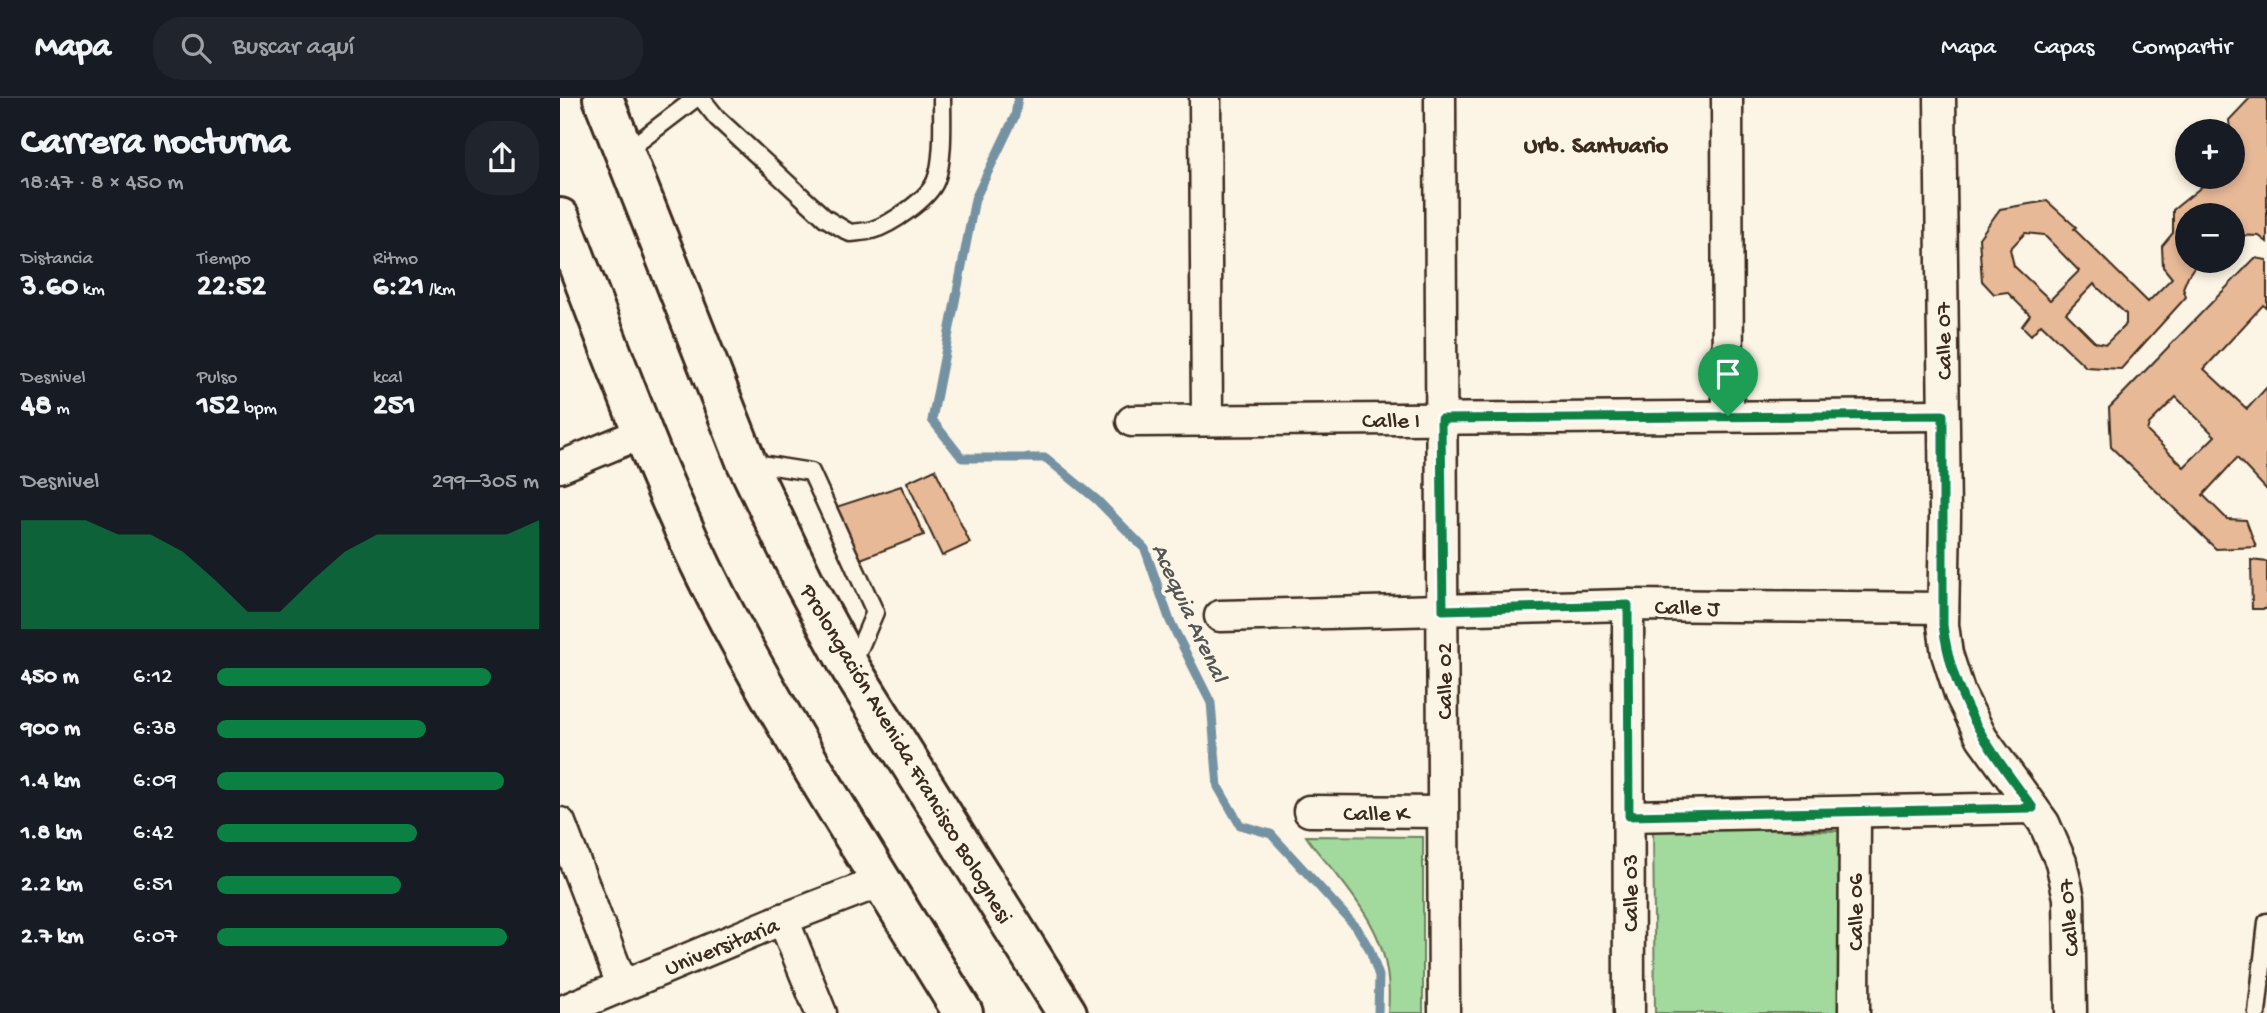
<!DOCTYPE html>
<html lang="es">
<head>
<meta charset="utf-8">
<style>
  body { margin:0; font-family:"Gochi Hand",sans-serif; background:#20242c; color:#f1f3f6; height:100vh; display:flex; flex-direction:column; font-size:26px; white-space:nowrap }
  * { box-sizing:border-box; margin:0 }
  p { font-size:23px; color:#9ea1a6 }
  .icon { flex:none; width:38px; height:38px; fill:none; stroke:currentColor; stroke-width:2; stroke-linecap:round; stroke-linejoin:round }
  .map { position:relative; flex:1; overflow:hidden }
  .sheet { display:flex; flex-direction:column; background:#171b24; width:560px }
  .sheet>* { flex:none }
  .controls { position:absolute; left:1615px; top:21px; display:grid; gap:14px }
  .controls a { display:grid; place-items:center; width:70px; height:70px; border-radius:50%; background:#171b24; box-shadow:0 4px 10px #0003; font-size:35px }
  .pin { position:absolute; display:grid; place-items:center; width:60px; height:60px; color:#fff; margin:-72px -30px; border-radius:50% 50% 50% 0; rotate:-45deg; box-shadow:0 0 7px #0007 }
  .pin .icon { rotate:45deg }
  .round { display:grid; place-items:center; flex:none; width:74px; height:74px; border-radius:28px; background:#20242c }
  .head { display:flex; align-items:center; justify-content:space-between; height:119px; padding:0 21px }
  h1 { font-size:38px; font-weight:800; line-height:52px }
  .metrics { display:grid; grid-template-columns:repeat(3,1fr); gap:10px; height:119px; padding:7px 21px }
  .metrics div { display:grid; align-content:center }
  .metrics b { font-size:30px; font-weight:800 }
  .metrics small { font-size:19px; font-weight:400 }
  .metrics p { font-size:19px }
  .chart { height:196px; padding:14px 21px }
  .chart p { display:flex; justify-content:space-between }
  .chart svg { width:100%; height:126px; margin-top:7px; fill:#0b8043; opacity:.7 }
  ul { padding:0 21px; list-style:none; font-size:23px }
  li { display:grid; grid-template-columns:112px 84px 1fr; align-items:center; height:52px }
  li i { height:18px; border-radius:9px; background:#0b8043 }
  header { display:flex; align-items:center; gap:42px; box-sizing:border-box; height:98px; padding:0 35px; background:#171b24; border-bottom:2px solid #363941 }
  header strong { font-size:33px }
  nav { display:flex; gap:38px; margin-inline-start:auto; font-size:24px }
  .search { width:490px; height:63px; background:#20242c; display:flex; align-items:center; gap:18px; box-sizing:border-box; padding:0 24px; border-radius:28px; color:#9ea1a6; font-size:26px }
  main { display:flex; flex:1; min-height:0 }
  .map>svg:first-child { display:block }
</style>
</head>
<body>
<header>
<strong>Mapa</strong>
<div class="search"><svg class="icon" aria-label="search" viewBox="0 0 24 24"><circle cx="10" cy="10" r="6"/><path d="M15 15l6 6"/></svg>Buscar aquí</div>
<nav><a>Mapa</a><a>Capas</a><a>Compartir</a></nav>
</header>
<main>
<section class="sheet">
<div class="head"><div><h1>Carrera nocturna</h1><p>18:47 · 8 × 450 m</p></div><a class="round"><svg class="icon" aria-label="share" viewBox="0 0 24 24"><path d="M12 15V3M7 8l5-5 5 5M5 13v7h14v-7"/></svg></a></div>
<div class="metrics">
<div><p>Distancia</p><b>3.60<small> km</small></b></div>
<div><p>Tiempo</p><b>22:52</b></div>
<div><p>Ritmo</p><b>6:21<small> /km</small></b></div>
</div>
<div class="metrics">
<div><p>Desnivel</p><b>48<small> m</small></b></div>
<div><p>Pulso</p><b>152<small> bpm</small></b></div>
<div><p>kcal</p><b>251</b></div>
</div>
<div class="chart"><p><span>Desnivel</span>299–305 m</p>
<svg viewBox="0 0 160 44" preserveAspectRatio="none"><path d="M0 44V6L10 6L20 6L30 11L40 11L50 17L60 27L70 38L80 38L90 27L100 17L110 11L120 11L130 11L140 11L150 11L160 6V44z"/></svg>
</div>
<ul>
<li><b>450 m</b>6:12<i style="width:85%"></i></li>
<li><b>900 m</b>6:38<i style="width:65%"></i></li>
<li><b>1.4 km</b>6:09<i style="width:89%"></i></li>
<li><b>1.8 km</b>6:42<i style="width:62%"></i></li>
<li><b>2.2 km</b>6:51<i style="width:57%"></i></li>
<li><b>2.7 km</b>6:07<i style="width:90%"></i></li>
</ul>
</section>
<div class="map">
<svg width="1707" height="915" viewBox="0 0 1707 915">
  <rect width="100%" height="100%" fill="#fcf5e5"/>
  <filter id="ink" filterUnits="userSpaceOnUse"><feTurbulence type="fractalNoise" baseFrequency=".0143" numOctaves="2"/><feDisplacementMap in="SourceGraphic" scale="14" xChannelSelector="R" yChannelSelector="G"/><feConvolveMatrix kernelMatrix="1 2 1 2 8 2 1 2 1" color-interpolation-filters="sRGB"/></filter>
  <g filter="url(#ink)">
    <g fill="#a2d99d" stroke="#6e825e" stroke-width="2">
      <path d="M1093 729 1281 733 1279 915H1095Z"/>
      <path d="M746 738 863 739V915H828C834 854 810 817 773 772 764 761 754 751 746 738Z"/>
    </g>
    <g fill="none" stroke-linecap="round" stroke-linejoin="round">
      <path stroke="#7592a3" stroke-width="9" d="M458 0 455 18 415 101 372 322 402 360H486L537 402 585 451 610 523 651 605 658 689 680 727 711 736 797 830 810 852 819 878 818 915"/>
    </g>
    <g fill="#e7b997" stroke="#3b2a1e" stroke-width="2" fill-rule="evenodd">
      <path d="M1690 0H1707V144L1699 138 1673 137V117H1628V163H1638L1628 178 1623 190 1626 199 1561 271 1526 269 1481 226 1471 237 1462 228 1470 217 1447 194 1434 196 1422 183 1419 140 1440 111 1487 103 1516 129 1514 131 1588 204 1612 180 1603 169 1602 148 1613 135V112L1650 82 1668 84 1676 76 1673 69V33H1670L1669 22ZM1465 135 1484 137 1519 173 1490 202 1454 168 1450 151ZM1534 186 1566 216V226L1546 246 1535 244 1506 215Z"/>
      <path d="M1695 160 1707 162V210L1703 207 1644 271 1687 311 1707 289V392L1677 360 1643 397 1667 421 1686 422 1696 449 1656 451 1551 349 1549 310ZM1616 299 1655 338 1624 369 1587 333 1589 326Z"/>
      <path d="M375 371 410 445 382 458 347 384Z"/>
      <path d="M341 388 364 437 298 462 276 409Z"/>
      <path d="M1691 462 1707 464V511H1692Z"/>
    </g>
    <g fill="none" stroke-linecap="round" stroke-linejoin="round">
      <g stroke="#3b2a1e" stroke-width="21">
        <g id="lane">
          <path d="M141 0 157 20 265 120 290 135C297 134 305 134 312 132 330 127 369 101 376 82 384 62 382 22 382 0"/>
          <path d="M64 55 136 0"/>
          <path d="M189 364 251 374 315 514 292 568"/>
          <path d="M1697 915 1707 824"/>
        </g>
      </g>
      <g stroke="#3b2a1e" stroke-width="35">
        <g id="street">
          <path d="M645 0 647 322"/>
          <path d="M880 0 884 915"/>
          <path d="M1167 0 1168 318"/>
          <path d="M1380 0 1385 417 1383 527 1387 556 1400 596 1422 640 1484 725 1501 764 1509 800 1511 915"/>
          <path d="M572 323 1383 317"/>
          <path d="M0 369 84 334"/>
          <path d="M1068 507 1069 915"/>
          <path d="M660 518 1068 507 1383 510"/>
          <path d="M749 713 883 714"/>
          <path d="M1069 718 1473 710"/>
          <path d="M0 725 62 887"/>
          <path d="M223 821 261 915"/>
          <path d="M0 914 223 821 322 783"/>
          <path d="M1294 915 1295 714"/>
        </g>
      </g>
      <g stroke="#3b2a1e" stroke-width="44">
        <g id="secondary">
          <path d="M43 0 186 363 244 484 291 571 507 915"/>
          <path d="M0 120C53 256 101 396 170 525 241 658 324 786 403 915"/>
        </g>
      </g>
      <use href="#lane" stroke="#fcf5e5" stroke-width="16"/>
      <use href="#street" stroke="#fcf5e5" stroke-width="30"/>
      <use href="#secondary" stroke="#fcf5e5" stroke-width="38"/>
    </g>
  </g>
  <g fill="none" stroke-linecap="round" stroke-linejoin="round" filter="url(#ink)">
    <g stroke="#fff" stroke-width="14">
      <path id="route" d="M1383 317V527C1393 604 1429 650 1473 710L1069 718 1068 507 883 512 881 321Z"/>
    </g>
    <use href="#route" stroke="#0b8043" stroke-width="9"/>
  </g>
  <g text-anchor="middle" stroke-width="7" stroke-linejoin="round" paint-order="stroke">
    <g font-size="23" fill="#3b2a1e" stroke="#fcf5e5">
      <text transform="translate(1382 243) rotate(-91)" y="8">Calle 07</text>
      <text x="831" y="329">Calle I</text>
      <text transform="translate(1127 508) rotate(1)" y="8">Calle J</text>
      <text transform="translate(883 583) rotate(-90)" y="8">Calle 02</text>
      <text transform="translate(348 655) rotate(59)" y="8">Prolongación Avenida Francisco Bolognesi</text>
      <text x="816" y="722">Calle K</text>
      <text transform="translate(1069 795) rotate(-90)" y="8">Calle 03</text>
      <text transform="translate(1294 814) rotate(-90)" y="8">Calle 06</text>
      <text transform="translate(1507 820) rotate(-95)" y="8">Calle 07</text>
      <text transform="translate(161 847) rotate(-22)" y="8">Universitaria</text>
    </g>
    <g font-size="24" font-weight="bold" fill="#3b2a1e" stroke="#fcf5e5">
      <text x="1036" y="54">Urb. Santuario</text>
    </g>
    <g font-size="24" font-style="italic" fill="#535656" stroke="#fcf5e5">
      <text transform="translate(631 514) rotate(65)" y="8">Acequia Arenal</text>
    </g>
  </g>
</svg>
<div class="controls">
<a>+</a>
<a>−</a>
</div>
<div class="pin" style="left:1168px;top:318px;background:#1e9e55"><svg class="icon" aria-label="arrive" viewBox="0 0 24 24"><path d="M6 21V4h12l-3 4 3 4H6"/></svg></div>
</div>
</main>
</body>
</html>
